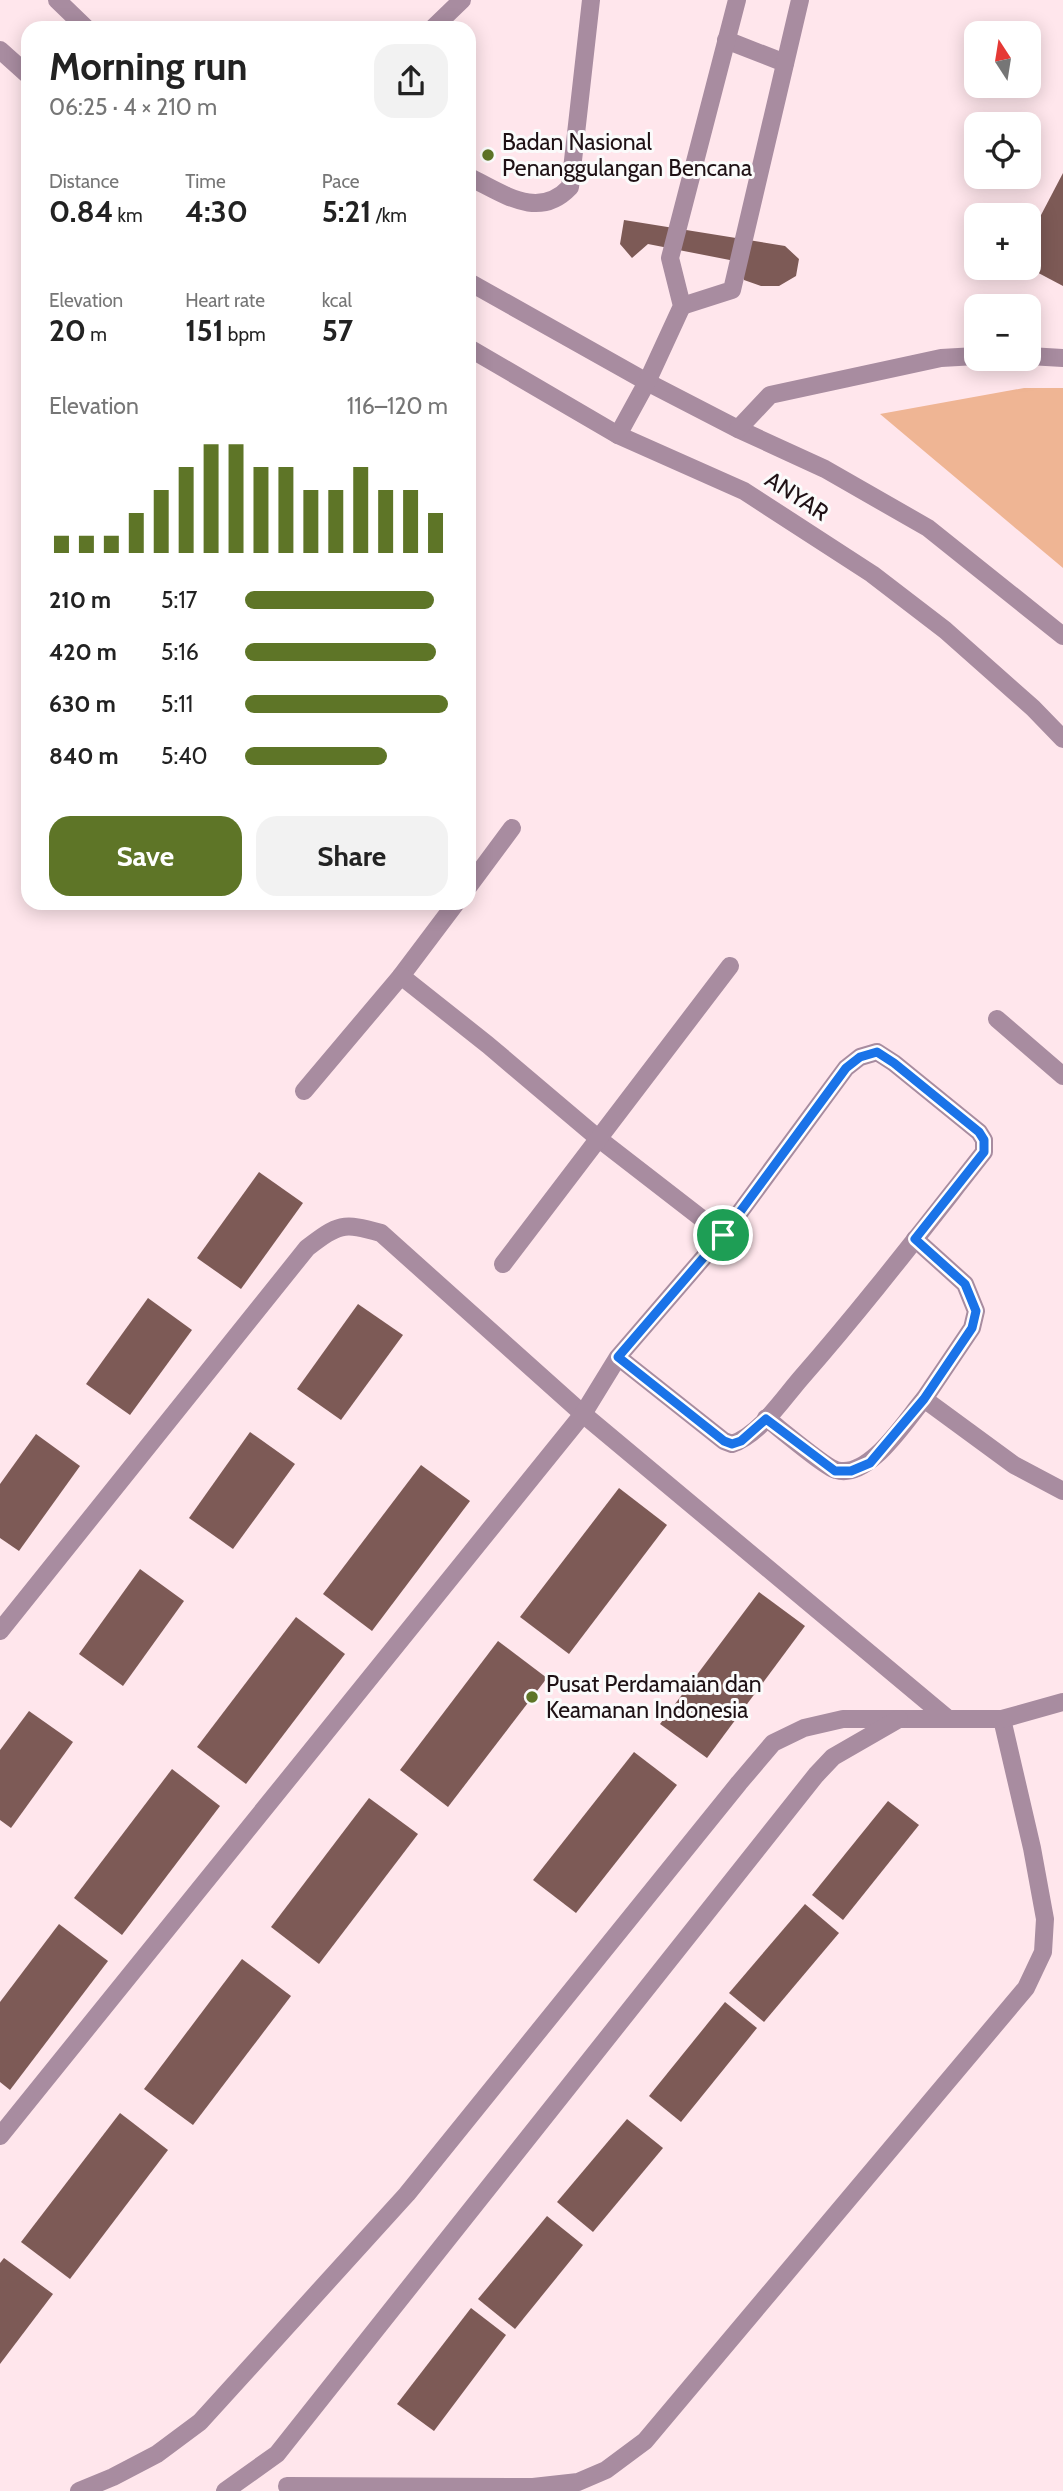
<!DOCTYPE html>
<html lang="en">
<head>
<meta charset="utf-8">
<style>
  body { margin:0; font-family:Cabin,sans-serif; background:#f2f2f2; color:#222; height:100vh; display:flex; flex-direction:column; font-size:26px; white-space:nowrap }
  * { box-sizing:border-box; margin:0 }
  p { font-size:23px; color:#767676 }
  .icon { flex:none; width:38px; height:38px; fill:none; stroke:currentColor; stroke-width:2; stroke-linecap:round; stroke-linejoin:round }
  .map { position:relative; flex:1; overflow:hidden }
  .side { position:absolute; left:21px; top:21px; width:455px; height:889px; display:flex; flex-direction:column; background:#fff; border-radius:21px; box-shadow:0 4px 18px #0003 }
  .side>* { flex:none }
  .needle { width:46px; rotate:348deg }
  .tools { position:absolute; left:964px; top:21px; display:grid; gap:14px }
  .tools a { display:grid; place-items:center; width:77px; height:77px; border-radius:14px; background:#fff; box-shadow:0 4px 18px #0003; font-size:35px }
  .pin { position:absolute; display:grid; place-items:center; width:60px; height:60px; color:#fff; margin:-30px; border:4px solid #fff; border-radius:50%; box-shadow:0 2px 7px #0007 }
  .round { display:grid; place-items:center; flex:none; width:74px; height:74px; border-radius:21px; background:#f2f2f2 }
  .summary { display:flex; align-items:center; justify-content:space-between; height:119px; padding:0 28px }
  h1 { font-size:38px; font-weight:700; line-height:52px }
  .stats { display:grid; grid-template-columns:repeat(3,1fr); gap:10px; height:119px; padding:7px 28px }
  .stats div { display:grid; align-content:center }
  .stats b { font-size:30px; font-weight:700 }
  .stats small { font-size:19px; font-weight:400 }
  .stats p { font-size:19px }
  .chart { height:196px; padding:14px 28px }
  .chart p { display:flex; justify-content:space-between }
  .chart svg { width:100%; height:126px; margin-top:7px; stroke:#5e7527; stroke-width:6 }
  .button { display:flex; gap:14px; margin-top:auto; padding:14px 28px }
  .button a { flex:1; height:80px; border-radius:21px; background:#5e7527; color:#fff; font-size:28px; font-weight:700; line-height:80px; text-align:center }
  .button a+a { background:#f2f2f2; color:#222 }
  ul { padding:0 28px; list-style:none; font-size:23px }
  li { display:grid; grid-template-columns:112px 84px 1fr; align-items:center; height:52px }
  li i { height:18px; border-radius:9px; background:#5e7527 }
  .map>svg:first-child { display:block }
</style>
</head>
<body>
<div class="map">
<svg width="1063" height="2491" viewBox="0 0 1063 2491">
  <rect width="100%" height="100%" fill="#ffe6ec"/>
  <path fill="#efb594" d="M1024 388H1063V568L880 414Z"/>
  <g fill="#7d5a56">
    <path d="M1063 173V286L1029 268V238Z"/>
    <path d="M624 220 785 246 799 259 796 276 779 286H761L744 280 740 262 648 244 632 258 620 244Z"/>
    <path d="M259 1172 303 1203 241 1289 197 1258Z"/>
    <path d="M148 1298 192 1330 130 1415 86 1384Z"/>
    <path d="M358 1304 403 1335 341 1420 297 1389Z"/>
    <path d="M250 1432 295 1464 233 1549 189 1518Z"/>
    <path d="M36 1434 80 1466 19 1551 0 1538V1484Z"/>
    <path d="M421 1465 470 1501 372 1631 323 1594Z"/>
    <path d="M619 1488 667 1525 569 1654 520 1617Z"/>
    <path d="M140 1569 184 1601 123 1686 79 1654Z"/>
    <path d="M759 1592 805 1626 707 1758 660 1724Z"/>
    <path d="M296 1617 345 1654 246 1784 197 1747Z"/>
    <path d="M498 1641 547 1678 448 1807 400 1770Z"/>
    <path d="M29 1711 73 1742 11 1828 0 1820V1750Z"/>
    <path d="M634 1752 677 1785 576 1913 533 1880Z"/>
    <path d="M172 1769 220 1806 122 1935 74 1898Z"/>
    <path d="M369 1798 418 1834 319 1964 271 1927Z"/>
    <path d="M888 1801 919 1825 843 1920 812 1895Z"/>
    <path d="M805 1904 839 1933 764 2022 729 1993Z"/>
    <path d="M59 1924 108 1961 10 2090 0 2082V2002Z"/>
    <path d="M242 1959 291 1996 193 2125 144 2089Z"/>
    <path d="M725 2002 757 2028 681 2122 649 2096Z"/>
    <path d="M120 2113 168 2150 70 2279 21 2242Z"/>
    <path d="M627 2119 663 2148 593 2232 557 2202Z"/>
    <path d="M547 2216 583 2245 515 2329 478 2299Z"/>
    <path d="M4 2258 53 2294 0 2364V2263Z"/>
    <path d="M471 2308 506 2335 434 2431 397 2404Z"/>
  </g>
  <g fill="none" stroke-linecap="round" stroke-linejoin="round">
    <g stroke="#a88ca0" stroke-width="18">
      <path d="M57 0 86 28"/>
      <path d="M433 28 462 0"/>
      <path d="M726 40 785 63"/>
      <path d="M0 50 28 75"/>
      <path d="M469 177C503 193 538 221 570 187L591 0"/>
      <path d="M469 282 647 382 738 429 825 469 928 528 1063 636"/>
      <path d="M682 306 732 290 800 0"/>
      <path d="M469 348 618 435 744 491 872 574 945 630 1033 708 1063 739"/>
      <path d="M1029 356 1063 358"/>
      <path d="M738 429 770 395 941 358 976 356"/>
      <path d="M618 435 647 382 682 306 670 258 737 0"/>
      <path d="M469 886 512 828"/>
      <path d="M401 976 456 903"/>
      <path d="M997 1019 1063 1076"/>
      <path d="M304 1091 401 976 488 1045 599 1139 723 1235"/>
      <path d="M915 1239 965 1284 976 1311 972 1328 924 1399"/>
      <path d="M503 1264 730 966"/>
      <path d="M766 1418C779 1428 825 1467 836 1470 869 1480 905 1421 924 1399L1014 1465 1063 1491"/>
      <path d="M0 1631 307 1248C339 1224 342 1222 381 1233L583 1414 947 1718"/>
      <path d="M0 2136 583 1414 618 1357 723 1235 846 1068 860 1057 877 1052 894 1063 979 1132 984 1140V1152C924 1228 865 1305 801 1378 782 1400 760 1434 732 1444L724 1441 618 1357"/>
      <path d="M287 2486 533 2487 578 2482 606 2470 645 2441 1026 1988 1043 1952 1045 1919 1032 1848 1002 1719"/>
      <path d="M79 2491 113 2477 157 2454 200 2422 407 2194 739 1783 773 1743 804 1728 843 1719H1002L1063 1702"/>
      <path d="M225 2491 277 2454 816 1775 833 1757 899 1719"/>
    </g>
  </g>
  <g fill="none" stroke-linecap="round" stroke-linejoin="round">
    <g stroke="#fff" stroke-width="14">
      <path id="route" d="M877 1052 894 1063 979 1132 984 1140V1152L915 1239 965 1284 976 1311 972 1328 924 1399 870 1463 851 1471H835L766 1419 741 1441 732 1444 724 1441 618 1357 723 1235 846 1068 860 1057Z"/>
    </g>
    <use href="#route" stroke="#1a73e8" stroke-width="9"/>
  </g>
  <g fill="#5e7527" stroke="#fbfbfb" stroke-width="2.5">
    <circle cx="488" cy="155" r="7"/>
    <circle cx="532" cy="1697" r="7"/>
  </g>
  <g text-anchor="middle" stroke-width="6" stroke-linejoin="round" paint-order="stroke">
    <g font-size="23" fill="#1f1115" stroke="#fbfbfb" text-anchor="start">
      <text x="502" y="150">Badan Nasional<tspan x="502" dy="26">Penanggulangan Bencana</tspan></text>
      <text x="546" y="1692">Pusat Perdamaian dan<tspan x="546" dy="26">Keamanan Indonesia</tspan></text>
    </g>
    <g font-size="23" fill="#1f1115" stroke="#fbfbfb">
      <text transform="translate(797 496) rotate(33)" y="8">ANYAR</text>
    </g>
  </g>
</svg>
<div class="tools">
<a><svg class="needle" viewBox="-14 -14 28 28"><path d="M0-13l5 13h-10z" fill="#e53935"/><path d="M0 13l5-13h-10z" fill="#767676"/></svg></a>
<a><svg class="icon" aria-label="locate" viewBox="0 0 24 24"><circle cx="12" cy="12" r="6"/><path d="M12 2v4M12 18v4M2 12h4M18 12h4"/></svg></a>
<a>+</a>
<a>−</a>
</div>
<div class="pin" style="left:723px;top:1235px;background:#1e9e55"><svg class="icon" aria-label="arrive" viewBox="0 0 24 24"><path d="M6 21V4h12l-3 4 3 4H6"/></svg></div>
<section class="side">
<div class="summary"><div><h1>Morning run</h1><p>06:25 · 4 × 210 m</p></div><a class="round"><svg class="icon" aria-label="share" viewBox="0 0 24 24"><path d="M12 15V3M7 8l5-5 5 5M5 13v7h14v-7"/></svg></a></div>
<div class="stats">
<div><p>Distance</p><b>0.84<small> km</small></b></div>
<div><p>Time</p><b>4:30</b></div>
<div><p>Pace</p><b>5:21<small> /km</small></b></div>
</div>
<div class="stats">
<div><p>Elevation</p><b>20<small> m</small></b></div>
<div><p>Heart rate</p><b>151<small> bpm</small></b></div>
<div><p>kcal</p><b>57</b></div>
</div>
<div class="chart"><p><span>Elevation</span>116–120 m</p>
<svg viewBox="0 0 160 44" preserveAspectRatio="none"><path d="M5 44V38M15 44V38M25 44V38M35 44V30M45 44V22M55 44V14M65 44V6M75 44V6M85 44V14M95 44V14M105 44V22M115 44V22M125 44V14M135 44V22M145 44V22M155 44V30"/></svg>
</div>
<ul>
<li><b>210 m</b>5:17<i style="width:93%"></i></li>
<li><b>420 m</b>5:16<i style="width:94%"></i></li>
<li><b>630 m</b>5:11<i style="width:100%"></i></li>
<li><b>840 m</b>5:40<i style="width:70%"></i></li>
</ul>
<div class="button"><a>Save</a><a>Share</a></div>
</section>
</div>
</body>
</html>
